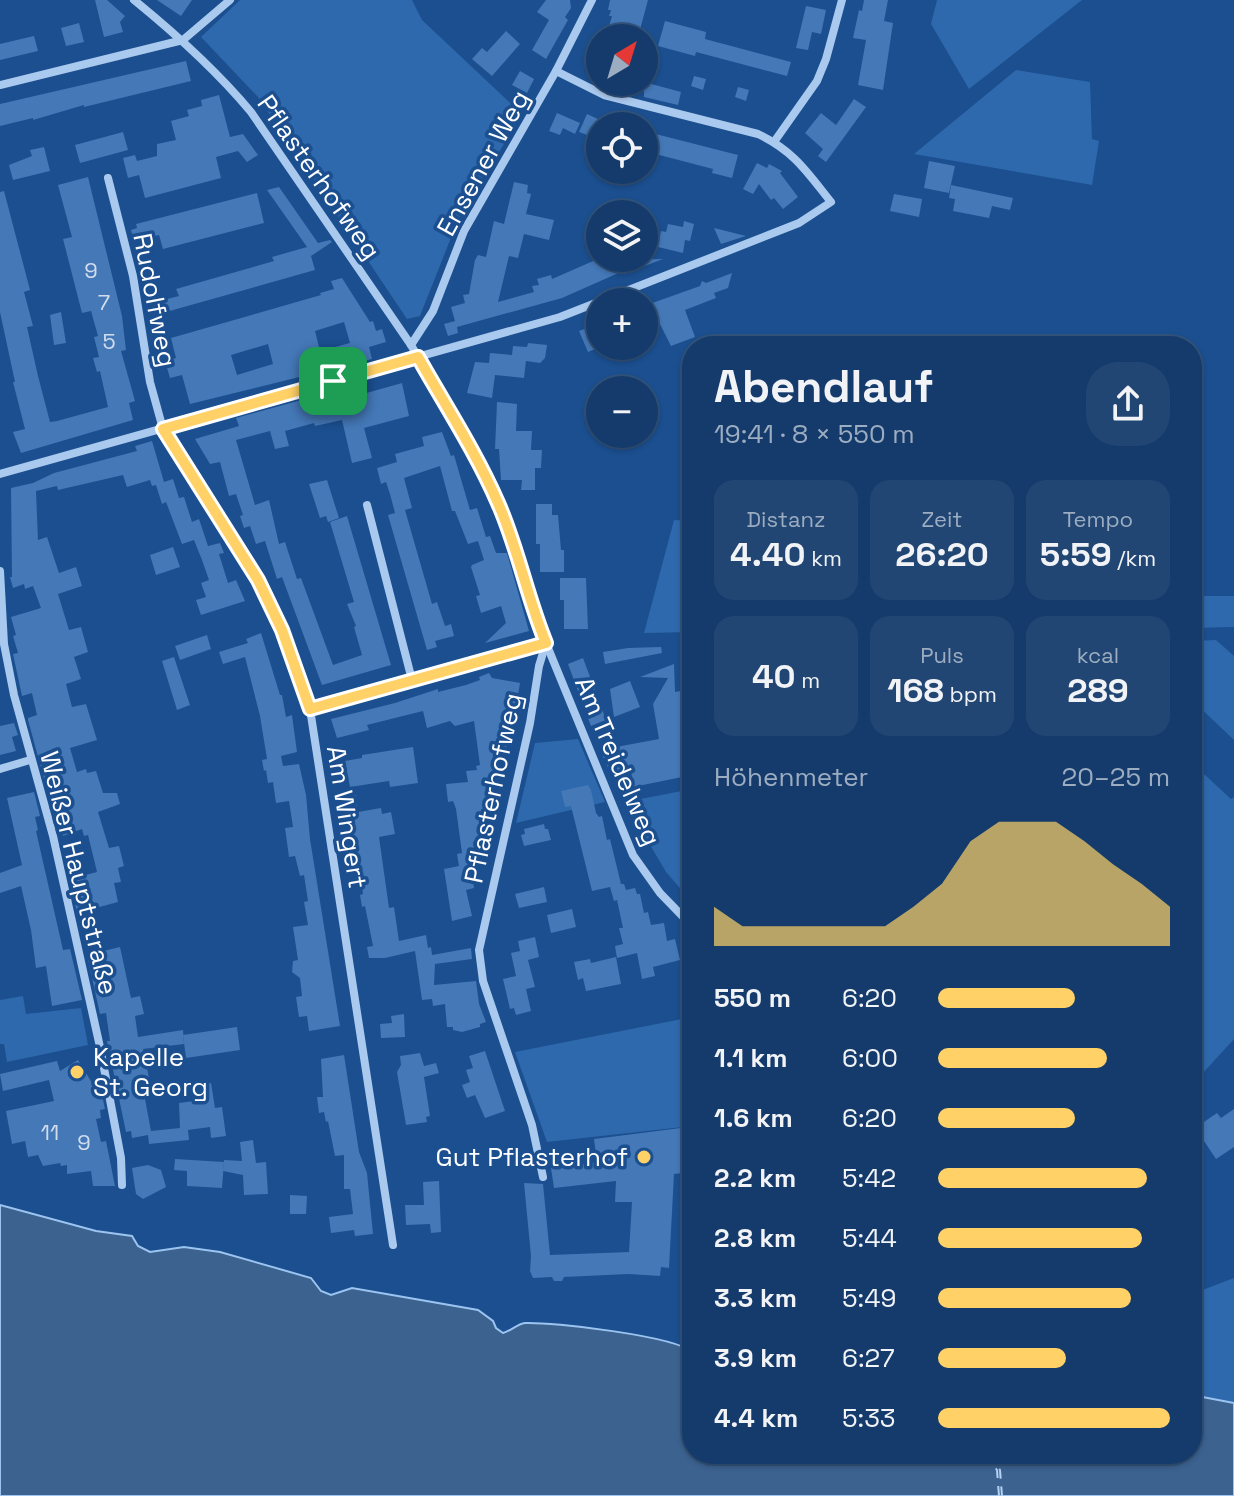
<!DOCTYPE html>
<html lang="de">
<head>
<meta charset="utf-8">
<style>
  body { margin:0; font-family:"Space Grotesk",sans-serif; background:#214673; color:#f1f3f6; height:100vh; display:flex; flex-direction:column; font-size:30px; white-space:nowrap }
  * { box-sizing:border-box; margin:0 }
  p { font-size:26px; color:#9dadc1 }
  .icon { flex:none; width:44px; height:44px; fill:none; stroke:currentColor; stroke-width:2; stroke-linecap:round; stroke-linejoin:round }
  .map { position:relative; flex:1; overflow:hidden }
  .side { position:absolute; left:682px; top:336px; width:520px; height:1128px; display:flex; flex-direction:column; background:#143b6b; border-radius:32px; box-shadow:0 2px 6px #0004,0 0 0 2px #33557e }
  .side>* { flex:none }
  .needle { width:52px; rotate:38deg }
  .tools { position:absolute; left:586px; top:24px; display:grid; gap:16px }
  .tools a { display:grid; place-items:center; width:72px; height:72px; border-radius:50%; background:#143b6b; box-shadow:0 2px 6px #0004,0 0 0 2px #33557e; font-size:40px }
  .pin { position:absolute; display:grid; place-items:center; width:68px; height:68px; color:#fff; margin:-34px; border-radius:16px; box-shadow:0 4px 12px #0006 }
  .round { display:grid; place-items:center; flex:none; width:84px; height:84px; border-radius:32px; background:#214673 }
  .head { display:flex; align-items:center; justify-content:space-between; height:136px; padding:0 32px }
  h1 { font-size:44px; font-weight:800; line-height:60px }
  .metrics { display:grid; grid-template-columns:repeat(3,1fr); gap:12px; height:136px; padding:8px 32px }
  .metrics div { display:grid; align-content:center; border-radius:20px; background:#214673; text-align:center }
  .metrics b { font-size:34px; font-weight:800 }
  .metrics small { font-size:22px; font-weight:400 }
  .metrics p { font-size:22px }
  .chart { height:224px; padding:16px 32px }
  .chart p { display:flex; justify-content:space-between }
  .chart svg { width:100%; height:144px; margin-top:8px; fill:#ffd166; opacity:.7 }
  ul { padding:0 32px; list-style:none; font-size:26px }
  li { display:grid; grid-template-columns:128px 96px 1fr; align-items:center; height:60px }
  li i { height:20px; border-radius:10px; background:#ffd166 }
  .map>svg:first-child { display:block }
</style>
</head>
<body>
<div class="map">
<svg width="1234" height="1496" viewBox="0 0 1234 1496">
  <rect width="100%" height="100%" fill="#1b4f8f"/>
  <g fill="#2e69ad">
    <path d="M240 0H412L422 20 522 114 458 220 420 316 407 319 258 97 201 37Z"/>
    <path d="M937 0H1082L969 89 931 24Z"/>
    <path d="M1016 70 1090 82 1092 139 1099 141 1092 185 914 154Z"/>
    <path d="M674 520 692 521V632L644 633Z"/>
    <path d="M1192 596H1234V627L1192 628Z"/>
    <path d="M1216 640 1234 656V740L1192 700V641Z"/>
    <path d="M578 739 605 802 516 823 535 743Z"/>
    <path d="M1192 763 1231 799 1234 797V1039L1192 1085Z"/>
    <path d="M692 789V902L666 872 625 802Z"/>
    <path d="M23 996 26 1014 81 1008 88 1045 7 1062 4 1044H0V1000Z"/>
    <path d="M692 1017V1126L547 1142 515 1052Z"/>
    <path d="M1234 1278V1403L1192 1395V1294Z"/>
  </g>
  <path fill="#3c6290" stroke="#9cc4f0" stroke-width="2" d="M0 1205 96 1231 132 1236 138 1246 150 1252 184 1247 220 1252 311 1278 321 1291 331 1295 352 1288 478 1310 493 1321 496 1328 503 1333C511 1331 517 1324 525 1323 553 1322 675 1336 692 1352V1454H1192V1395L1234 1403V1496H0Z"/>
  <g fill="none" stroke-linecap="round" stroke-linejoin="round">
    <g stroke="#b5d3f5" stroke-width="2" stroke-dasharray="10 8" stroke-linecap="butt">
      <path d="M985 1454 997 1470 999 1496"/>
      <path d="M989 1454 1000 1470 1002 1496"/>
    </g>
  </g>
  <g fill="#4478b7" fill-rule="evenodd">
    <path d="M95 0H107L125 16 120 22 123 32 104 37Z"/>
    <path d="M157 0H192L181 16Z"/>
    <path d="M546 0H570L571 8 565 17 568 20 546 59 532 50 549 20 537 12Z"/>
    <path d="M610 0H648L638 37 608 30 612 16H609L611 10H608Z"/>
    <path d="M864 0H888L884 21 893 23 883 90 858 85 866 40 853 38 859 10 862 11Z"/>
    <path d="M806 6 826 10 821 34 812 32 808 50 796 48Z"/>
    <path d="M665 21 706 32 705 39 791 62 787 76 696 52 695 56 658 46Z"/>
    <path d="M79 23 84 42 66 46 61 28Z"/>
    <path d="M506 31 520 44 492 76 472 59 482 48 487 52Z"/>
    <path d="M34 36 38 51 0 60V44Z"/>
    <path d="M589 46 600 49V62L586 58Z"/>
    <path d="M186 61 191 81 84 107V105L33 120V118L0 126V104Z"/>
    <path d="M520 71 534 79 527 93 512 85Z"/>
    <path d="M694 76 706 79 703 90 691 86Z"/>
    <path d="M644 82 681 92 678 105 644 97Z"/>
    <path d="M738 87 749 90 746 101 735 97Z"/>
    <path d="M219 95 230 137 243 134 258 155 247 162 238 151 216 157 221 178 145 198 139 175 128 178 123 158 135 155 137 161 157 156V144L176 140 171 121 189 116 187 110 202 106 201 100Z"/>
    <path d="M854 99 866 107 826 162 818 156 823 149 805 133 821 113 836 125Z"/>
    <path d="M557 113 580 123 575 134 563 128 560 135 549 131Z"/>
    <path d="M587 114 598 119 590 136 579 132Z"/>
    <path d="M644 131 738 155 732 178 712 173 713 169 644 151Z"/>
    <path d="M123 132 128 150 80 163 75 145Z"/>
    <path d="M44 147 50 171 13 180 9 165 32 156 30 150Z"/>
    <path d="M929 161 955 166 949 193 924 188Z"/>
    <path d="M757 163 767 168 769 164 782 171 780 173 798 197 783 209 774 198 771 200 759 184 753 194 743 189Z"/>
    <path d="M88 177 122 316 126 350 121 351 135 401 129 403 133 420 21 453 13 432 25 429 13 382H15L0 312V192L4 191 30 290 24 292 33 326 27 327 38 376 50 422 57 421 108 407 100 371 97 372 93 358 99 357 94 337 98 336 91 311 82 313 63 239 72 237 58 185Z"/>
    <path d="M514 182 528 185 527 193 531 194 526 214 554 220 549 240 524 234 518 258 509 256 498 302 534 292 532 286 539 285 537 279 551 275 552 279 600 258V260L663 259 624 274 623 271 562 298 457 327 458 333 448 336 444 324 455 321 451 307 465 303 463 295 469 294 475 260 478 255 486 257 494 221 504 224Z"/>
    <path d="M951 185 1013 198 1010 210 992 206 989 218 953 211 955 199 949 198Z"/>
    <path d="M279 187 318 243 330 240 332 242 311 256 315 270 159 314 155 302 179 296 176 289 274 261 272 257 307 247 267 190Z"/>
    <path d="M257 193 264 223 163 249 159 235 134 241 131 230 137 228 136 224Z"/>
    <path d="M894 194 922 199 919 217 890 211Z"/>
    <path d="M684 221 694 224 690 241 685 240 683 253 658 247 661 231 666 232 668 224 683 227Z"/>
    <path d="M714 228 746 236 721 244Z"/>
    <path d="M732 273 728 288 714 293 716 298 685 310 695 337 671 346 660 324 644 330V306L700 286 702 281 706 283Z"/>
    <path d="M342 278 370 322 373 321 376 331 382 329 386 342 369 347 372 359 190 404 182 375 170 378 165 361 176 358 171 338 321 295 320 293 334 289 331 281ZM344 322 350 343 320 351 315 331ZM268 344 273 364 237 375 231 355Z"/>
    <path d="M61 312 66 343 54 345 50 315Z"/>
    <path d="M600 323V347L588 352 579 331Z"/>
    <path d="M528 343 547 345 545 358 540 363 526 361 524 378 495 375 492 398 467 393 475 362 489 363 490 353 512 355 513 346 527 347Z"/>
    <path d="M402 383 409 416 364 428 372 458 352 463 342 420 315 426 314 423 285 431 289 446 275 449 270 431 236 440 255 505 269 500 279 544 285 542 297 579 301 578 333 665 362 655 354 627 356 626 347 604 354 602 330 522 347 516 391 665 322 685 282 577 277 579 265 541 256 544 250 526 244 528 240 516 243 515 236 494 229 496 220 462 210 464 195 439 239 426 236 418 298 401 317 396 320 406Z"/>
    <path d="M497 402 517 404 516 431H532L531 450H542L541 468H535V490H521L522 480H501L499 449H495Z"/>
    <path d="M442 432 451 456 454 455 470 510 477 508 486 537 490 536 496 553H507L529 631 485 643 506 623 501 606 481 613 476 596 480 595 471 567 472 565 484 560 478 541 468 544 455 511H452L440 466 404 478 412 508 405 510 432 604 437 602 445 626 451 624 454 636 435 641 437 647 427 650 388 515 395 513 390 494 386 482 381 484 377 468 397 462 395 454 424 446 422 437Z"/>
    <path d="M152 441 164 482 173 479 179 498 184 497 192 522 199 519 208 546 220 543 224 553 219 554 228 583 236 580 245 601 201 615 196 600 206 597 201 583 209 580 202 560 194 540 182 544 166 502 162 504 156 485 152 486 150 480 127 487 123 475 58 490 57 486 36 491 38 540 47 537 59 573 76 567 82 586 58 594 69 630 81 627 88 652 74 657 81 679 66 684 72 707 86 704 97 740 70 748 77 772 86 769 87 773 96 771 103 793H117L120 804 98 812 109 848 119 846 124 866 118 868 121 882 114 883 118 902 77 913 70 879 97 872 88 835 84 836 82 829 63 836 60 825 57 826 28 720V718L37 715 32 693 22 696 13 654 18 653 13 636 16 635 11 617 41 608 33 586 25 589 24 584 13 588 10 577H12L11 488 33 483 54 473 137 451 135 446Z"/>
    <path d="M327 480 339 518 328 522 326 516 320 518 309 484Z"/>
    <path d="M536 504H552V515H558L561 550H564V572H540V544H536Z"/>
    <path d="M173 547 180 567 156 575 150 555Z"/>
    <path d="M560 578H586L588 629H564V600H560Z"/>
    <path d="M261 633 280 695H282L286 717 292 715 297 752 281 756 283 766 299 764 306 795 310 839 340 1026 309 1031 307 1016 299 1017 296 997 302 996 300 978 292 972 293 961 298 960 293 927 308 925 304 902 308 901 304 875 300 876 295 856 289 857 285 828 293 827 289 801 276 803 273 782 268 783 266 770 264 771 262 760 267 759 260 716 245 657 223 664 219 652 248 643 246 639Z"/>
    <path d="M207 635 211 649 180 660 175 646Z"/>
    <path d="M661 647 662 653 605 664 603 652 628 648Z"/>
    <path d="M174 657 190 705 177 710 162 661Z"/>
    <path d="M583 658 606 720 591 726 568 664Z"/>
    <path d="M674 664 675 692 692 689V775L633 787 631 770 611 774 600 750 659 739 653 704 668 678 640 677Z"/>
    <path d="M489 673 492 678 520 683 513 725 504 727 507 748 494 750 500 779 486 781 492 819 482 821 485 840 473 842 476 864 471 865 474 888 466 890 472 916 452 921 444 869 459 866 457 854 462 853 456 809 453 801 448 802 446 784 468 782 466 771 477 770 476 766 480 765 474 721 455 726 450 721 427 728 423 711 367 725 369 730 337 738 331 719 395 703 438 689V692L466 685 480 680 479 677Z"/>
    <path d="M630 681 640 707 614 717 610 689Z"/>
    <path d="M14 723 18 735 12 737 16 751 0 755V726Z"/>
    <path d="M413 747 418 783 390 787 389 781 350 787 345 761 362 758V755Z"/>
    <path d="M588 785 591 790 596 813 599 817 602 816 607 840 610 839 621 884H624L626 890 635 888 637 894H640L644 913 648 912 651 925 664 923 667 941 675 939 680 960 653 967 655 976 642 979 637 953 617 958 615 946 623 944 619 928H623L617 900 614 901 610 887 592 891 571 806 565 807 561 791Z"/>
    <path d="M34 792 40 816 35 817 38 830 36 831 63 950 70 949 82 1000 52 1006 46 966 36 968 31 930 21 886 0 893V873L22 865 7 798Z"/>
    <path d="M356 795 358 812 381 808 382 814 391 812 395 834 379 837 389 908 394 907 399 941 426 935 428 948 431 947 432 955 471 948 472 959 435 964 434 985 476 981 479 1004 486 1022 480 1024V1027L462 1032 453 1030V1027H447L445 1004 433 1006 432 999 422 1000 415 951 385 958H369L367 947 373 946 365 906 362 907 360 895 363 894 359 867 356 859 353 860 345 814 348 813 345 797Z"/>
    <path d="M544 824 545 829H548L551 840 524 846 521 835 525 834 524 829Z"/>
    <path d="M544 887 547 902 519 908 515 894Z"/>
    <path d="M572 909 576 927 551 933 547 915Z"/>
    <path d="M535 937 539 957 528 960 535 987 526 989 531 1011 516 1015 514 1008 510 1009 503 979 516 976 511 953 520 951 518 941Z"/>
    <path d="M120 947 131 998 140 996 144 1014 135 1016 138 1037 183 1030 184 1044 143 1049 153 1097 145 1099 151 1131 180 1128 179 1103 202 1100 200 1084 211 1083 215 1108 222 1107 226 1136 211 1138 210 1127 188 1130 189 1140 149 1144 148 1135 132 1138 131 1131 126 1132 107 1041H110L106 1013 100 1014 87 955Z"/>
    <path d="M616 957 621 984 586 991 583 978 578 980 574 962 590 959 591 963Z"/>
    <path d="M404 1014 405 1037 381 1038 380 1024 392 1023 391 1016Z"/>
    <path d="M237 1027 240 1050 186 1058 183 1035Z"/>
    <path d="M485 1051 505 1111 485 1118 475 1095 467 1098 462 1085 470 1082 466 1070 473 1068 469 1056Z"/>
    <path d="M420 1053 424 1066 436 1063 439 1073 424 1077 430 1116 426 1117 427 1122 406 1125 397 1072 401 1065 400 1056Z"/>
    <path d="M344 1055 359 1152 367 1173 373 1234 355 1236 354 1230 331 1233 329 1217 353 1214 350 1189H344V1155L335 1156 328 1121 326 1122 324 1112 319 1113 317 1097H323L321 1059Z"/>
    <path d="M78 1060 97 1091 101 1090 105 1109 100 1110 101 1118 96 1119 101 1142 106 1141 115 1186H93L91 1171 67 1174V1165L61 1166 60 1163 43 1166 38 1155 28 1157 25 1141 12 1144 6 1111 54 1101 49 1080 3 1091 0 1074 57 1061 60 1071Z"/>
    <path d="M1234 1109V1147L1216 1159 1200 1135 1203 1133 1198 1126 1217 1113 1221 1118Z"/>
    <path d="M689 1127 692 1172 674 1174 669 1268 661 1267 660 1276 629 1274 564 1277 562 1281H554L552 1277 533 1278 530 1271 531 1256 524 1183 543 1184 550 1255 629 1252 632 1202H615L616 1181 554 1188 551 1168 597 1162 594 1139Z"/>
    <path d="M253 1140 256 1163 266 1162 268 1194 244 1195 243 1175 223 1171 224 1160 242 1161 240 1142Z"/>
    <path d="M175 1159 224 1162 222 1188 187 1186V1171L174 1170Z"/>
    <path d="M148 1165 161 1170 166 1187 143 1199 136 1194 132 1168Z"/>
    <path d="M439 1181 441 1232 431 1233 430 1224 406 1225 405 1205H424L423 1182Z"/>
    <path d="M290 1195 307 1196 306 1214H290Z"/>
  </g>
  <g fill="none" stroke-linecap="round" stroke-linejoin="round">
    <g stroke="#a9c9ee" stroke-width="8">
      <path d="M134 0C177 35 216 70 251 112L411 345 472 451 499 504 532 609 633 855 660 893 692 926"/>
      <path d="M0 85 183 40 230 0"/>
      <path d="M774 142 817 81 826 59 842 0"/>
      <path d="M108 178 133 276 150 382 163 429 258 580 282 630 310 709 393 1245"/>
      <path d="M411 345 433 311 464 231 556 71 592 0"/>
      <path d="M0 474 560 317 799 223 831 202C807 172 794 151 758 134L604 95 556 71"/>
      <path d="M367 505 412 680"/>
      <path d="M0 571 4 644 14 695 53 836 100 1047 121 1158 122 1185"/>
      <path d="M310 709 546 643"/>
      <path d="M0 769 30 760"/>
      <path d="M543 1177 532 1125 483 981 479 950 530 723 539 666 546 643"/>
    </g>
  </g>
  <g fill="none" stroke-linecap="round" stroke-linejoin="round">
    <g stroke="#fff" stroke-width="16">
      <path id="route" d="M418 357C445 405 476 452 498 503 518 548 527 597 546 643L310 709 282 630 258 580 163 429Z"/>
    </g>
    <use href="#route" stroke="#ffd166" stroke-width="10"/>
  </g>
  <g fill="#ffd166" stroke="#1b4f8f" stroke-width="3">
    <circle cx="77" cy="1072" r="8"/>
    <circle cx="644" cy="1157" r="8"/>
  </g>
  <g text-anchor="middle" stroke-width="7" stroke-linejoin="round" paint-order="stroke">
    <g font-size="22" fill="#d0dded">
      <text x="91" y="278">9</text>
      <text x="104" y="310">7</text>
      <text x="109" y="349">5</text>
      <text x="50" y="1140">11</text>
      <text x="84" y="1150">9</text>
    </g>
    <g font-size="26" fill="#fff" stroke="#1b4f8f">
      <text transform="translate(483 163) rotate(-61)" y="9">Ensener Weg</text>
      <text transform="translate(319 177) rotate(55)" y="9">Pflasterhofweg</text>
      <text transform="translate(155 300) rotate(79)" y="9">Rudolfweg</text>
      <text transform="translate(618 761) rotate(67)" y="9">Am Treidelweg</text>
      <text transform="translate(493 788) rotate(-78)" y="9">Pflasterhofweg</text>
      <text transform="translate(347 817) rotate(81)" y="9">Am Wingert</text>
      <text transform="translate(79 873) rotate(76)" y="9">Weißer Hauptstraße</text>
    </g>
    <g font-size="26" fill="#fff" stroke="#1b4f8f" text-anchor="start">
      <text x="93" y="1066">Kapelle<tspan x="93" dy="30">St. Georg</tspan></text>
      <text x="628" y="1166" text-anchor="end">Gut Pflasterhof</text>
    </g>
  </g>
</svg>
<div class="tools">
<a><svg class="needle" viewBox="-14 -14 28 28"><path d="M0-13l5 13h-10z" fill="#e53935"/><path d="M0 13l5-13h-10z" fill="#9dadc1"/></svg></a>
<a><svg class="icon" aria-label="locate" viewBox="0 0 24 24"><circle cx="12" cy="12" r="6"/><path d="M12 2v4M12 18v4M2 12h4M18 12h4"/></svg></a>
<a><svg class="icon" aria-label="layers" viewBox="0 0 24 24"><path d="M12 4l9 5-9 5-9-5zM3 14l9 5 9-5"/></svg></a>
<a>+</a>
<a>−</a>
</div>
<div class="pin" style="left:333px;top:381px;background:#1e9e55"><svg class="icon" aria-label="arrive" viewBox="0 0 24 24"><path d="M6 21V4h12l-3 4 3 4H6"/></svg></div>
<section class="side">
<div class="head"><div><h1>Abendlauf</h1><p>19:41 · 8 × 550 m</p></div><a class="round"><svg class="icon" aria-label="share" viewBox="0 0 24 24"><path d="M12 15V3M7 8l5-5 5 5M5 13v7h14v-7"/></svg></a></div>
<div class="metrics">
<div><p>Distanz</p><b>4.40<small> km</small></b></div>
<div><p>Zeit</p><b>26:20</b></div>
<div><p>Tempo</p><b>5:59<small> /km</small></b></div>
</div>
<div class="metrics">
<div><b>40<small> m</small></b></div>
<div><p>Puls</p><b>168<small> bpm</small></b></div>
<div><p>kcal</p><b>289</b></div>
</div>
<div class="chart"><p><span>Höhenmeter</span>20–25 m</p>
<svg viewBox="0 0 160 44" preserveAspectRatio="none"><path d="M0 44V32L10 38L20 38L30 38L40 38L50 38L60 38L70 32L80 25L90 12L100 6L110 6L120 6L130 12L140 19L150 25L160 32V44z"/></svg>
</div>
<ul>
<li><b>550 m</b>6:20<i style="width:59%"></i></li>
<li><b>1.1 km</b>6:00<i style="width:73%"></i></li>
<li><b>1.6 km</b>6:20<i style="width:59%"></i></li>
<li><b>2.2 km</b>5:42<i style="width:90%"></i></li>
<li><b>2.8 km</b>5:44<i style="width:88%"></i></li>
<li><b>3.3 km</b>5:49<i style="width:83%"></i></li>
<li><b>3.9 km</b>6:27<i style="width:55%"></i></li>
<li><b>4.4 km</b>5:33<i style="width:100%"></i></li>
</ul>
</section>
</div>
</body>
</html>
